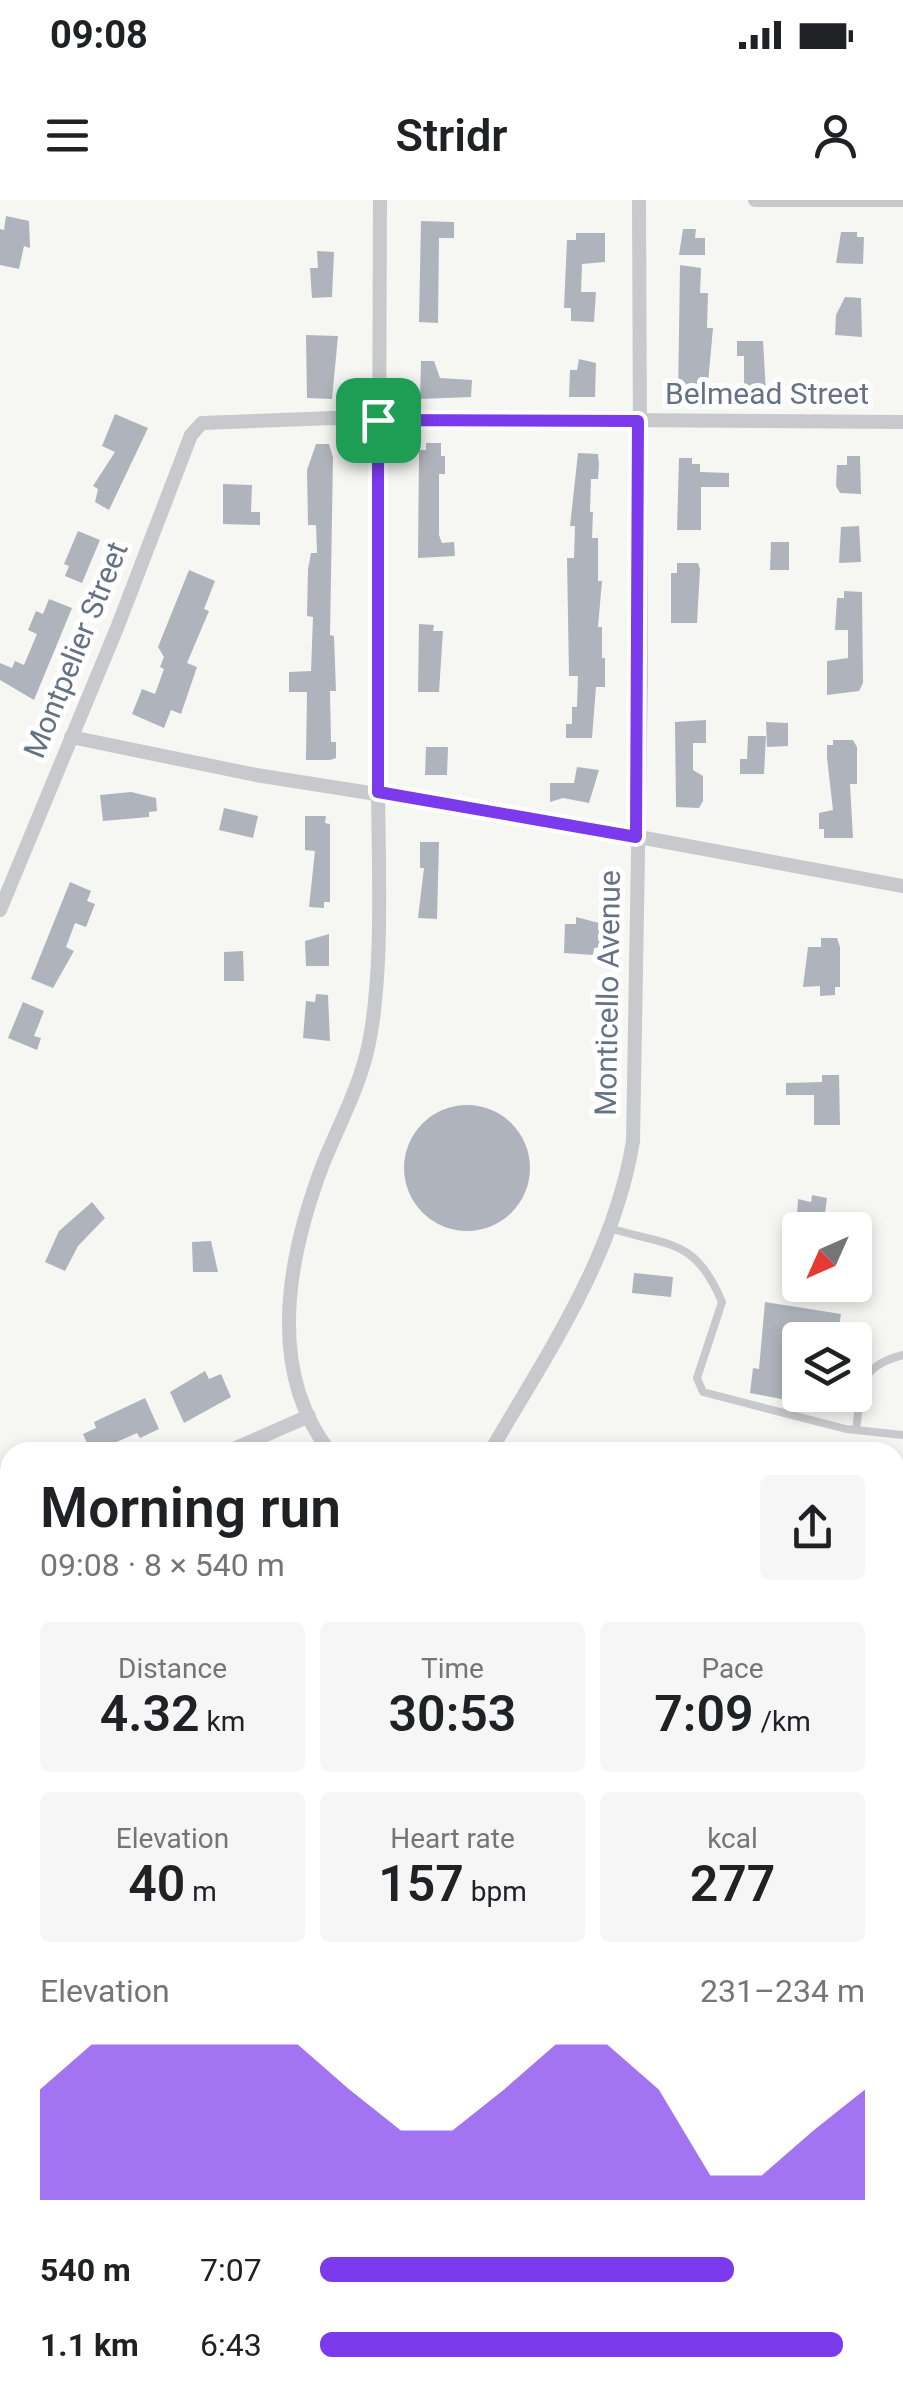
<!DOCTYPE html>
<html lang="en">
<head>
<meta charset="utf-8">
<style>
  body { margin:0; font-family:Roboto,sans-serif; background:#f6f6f6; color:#202124; height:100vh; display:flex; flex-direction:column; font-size:38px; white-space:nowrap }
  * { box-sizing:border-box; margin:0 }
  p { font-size:32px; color:#757577 }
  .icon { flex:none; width:55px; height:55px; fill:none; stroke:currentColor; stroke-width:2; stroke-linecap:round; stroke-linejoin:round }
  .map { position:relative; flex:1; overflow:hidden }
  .panel { position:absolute; left:0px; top:1242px; width:905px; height:962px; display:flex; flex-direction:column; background:#fff; border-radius:30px 30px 0 0; box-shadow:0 5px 15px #0003 }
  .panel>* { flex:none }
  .needle { width:65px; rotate:225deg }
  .fabs { position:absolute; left:782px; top:1012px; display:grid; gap:20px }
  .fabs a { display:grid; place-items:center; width:90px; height:90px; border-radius:10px; background:#fff; box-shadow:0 5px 15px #0003; font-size:50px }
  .pin { position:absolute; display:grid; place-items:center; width:85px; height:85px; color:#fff; margin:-42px; border-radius:20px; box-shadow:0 5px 15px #0006 }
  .round { display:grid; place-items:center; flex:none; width:105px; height:105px; border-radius:10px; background:#f6f6f6 }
  .headline { display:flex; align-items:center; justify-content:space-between; height:170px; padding:0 40px }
  h1 { font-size:55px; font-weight:600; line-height:75px }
  .metrics { display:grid; grid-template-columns:repeat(3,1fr); gap:15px; height:170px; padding:10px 40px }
  .metrics div { display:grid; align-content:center; border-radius:10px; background:#f6f6f6; text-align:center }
  .metrics b { font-size:50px; font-weight:600 }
  .metrics small { font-size:28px; font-weight:400 }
  .metrics p { font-size:28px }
  .chart { height:280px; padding:20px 40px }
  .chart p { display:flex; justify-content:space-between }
  .chart svg { width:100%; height:180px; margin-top:10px; fill:#7c3aed; opacity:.7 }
  ul { padding:0 40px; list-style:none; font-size:32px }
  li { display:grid; grid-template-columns:160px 120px 1fr; align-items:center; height:75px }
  li i { height:25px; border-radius:12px; background:#7c3aed }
  .status { display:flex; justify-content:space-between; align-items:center; height:70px; padding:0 50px; background:#fff; direction:ltr }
  .status svg { height:28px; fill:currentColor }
  header { display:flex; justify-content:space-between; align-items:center; height:130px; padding:0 40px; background:#fff; font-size:45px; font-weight:600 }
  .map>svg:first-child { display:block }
</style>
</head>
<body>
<div class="status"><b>09:08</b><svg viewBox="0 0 49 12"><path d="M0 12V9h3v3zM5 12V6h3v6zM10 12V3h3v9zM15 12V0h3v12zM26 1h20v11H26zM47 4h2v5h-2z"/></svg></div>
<header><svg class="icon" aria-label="menu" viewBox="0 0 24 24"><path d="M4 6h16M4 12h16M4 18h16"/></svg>Stridr<svg class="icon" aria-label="person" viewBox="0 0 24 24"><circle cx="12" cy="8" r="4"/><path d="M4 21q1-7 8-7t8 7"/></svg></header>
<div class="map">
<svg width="903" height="2203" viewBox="0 0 903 2203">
  <rect width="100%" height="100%" fill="#f6f7f3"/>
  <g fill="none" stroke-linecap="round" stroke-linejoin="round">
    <g stroke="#bfc8cf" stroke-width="5">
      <path d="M895 1791 903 1792"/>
      <path d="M0 1936 10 1937"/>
    </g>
  </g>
  <g fill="#afb4bc">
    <path d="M6 16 29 21 30 48 24 46 19 69 0 65V29L4 30Z"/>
    <path d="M421 21 454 22V38H439L438 123 419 122Z"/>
    <path d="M683 29H696L695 38H705V55H679Z"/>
    <path d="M841 32H857V37H864L863 64 836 63Z"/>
    <path d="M576 33H605V62L582 64 581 92H596L594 122 571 121V108H564L567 40H576Z"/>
    <path d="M317 51 334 52 332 97 312 98 310 68H318Z"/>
    <path d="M680 65 701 68 700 93H708L707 128H713L708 183H700V198H678Z"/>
    <path d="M845 97 861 98 862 137 835 135 836 115Z"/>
    <path d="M306 135 338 136 332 199 307 198Z"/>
    <path d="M737 141H763L766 193 744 192V156H737Z"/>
    <path d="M579 159 596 163 595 197H569L570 170H577Z"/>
    <path d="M421 161H434L440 178 472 180 471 197 420 199Z"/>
    <path d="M115 214 148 228 109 310 95 302 98 289 93 286 115 252 102 246Z"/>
    <path d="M426 243H441V256H445V274H439V335L442 343 454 342 455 356 418 358 419 250H426Z"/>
    <path d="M316 244H329L333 257 330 435 334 436 336 491H330L331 542H336V558L330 560H306L307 492H289V472L311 471 313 417 307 416 308 369 311 353H317L316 325H308L307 270Z"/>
    <path d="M578 253 598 254 599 264 598 279H591L590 312H593L592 338H598V381H602L598 427H602V458H605V487H596L592 538H566V524H572V507H577L578 476H569L567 358H574L575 326H570Z"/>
    <path d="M847 256H860L861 294 840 293 836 286 837 265H847Z"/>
    <path d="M679 258H692V264H700V272L729 273V287H701V330H677Z"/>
    <path d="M223 284 252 285 251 312H260V325L223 324Z"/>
    <path d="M859 326 861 362 839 363 841 327Z"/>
    <path d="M78 331 100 340 82 383 65 376 69 366 64 364Z"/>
    <path d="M771 342H789V370H770Z"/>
    <path d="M677 363H698L700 369 697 423H671V373H677Z"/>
    <path d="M189 370 215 381 204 409 209 411 187 463 197 467 181 514 171 510 164 528 132 514 142 489 155 494 164 469 160 467 164 457 158 447Z"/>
    <path d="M844 391 862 392 863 483 859 491 827 495V461L848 458V430H835L837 398H844Z"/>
    <path d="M49 399 72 408 34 500 0 480V463L12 468 15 461 24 465 37 434 28 430 36 411 43 414Z"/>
    <path d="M419 424 434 425 433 431H443L439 492H418Z"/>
    <path d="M706 520V543H693V570L703 576V601L699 608 676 607 675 522Z"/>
    <path d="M766 522 788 523V546L767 547Z"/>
    <path d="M748 536H766L764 574H740V559H747Z"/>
    <path d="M833 540H853L857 547V584H850L853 638H824V629H819V613L833 610 827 558V545H833Z"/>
    <path d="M426 547H448L447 575H425Z"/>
    <path d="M577 567 599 570 589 603 563 598 550 602V583H574Z"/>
    <path d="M131 592 156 598 157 611 149 612V617L103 621 100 595Z"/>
    <path d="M224 608 258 616 253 638 219 630Z"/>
    <path d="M305 616H326L325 623 330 624V702H324V708L309 707 315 651 305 650Z"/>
    <path d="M420 642H439L437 719 418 718 424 668H420Z"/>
    <path d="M70 682 91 691 87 701 95 704 86 727 75 723 66 747 74 751 53 788 31 779Z"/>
    <path d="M576 717 607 725 606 746 594 748 593 755 564 753 565 724H576Z"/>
    <path d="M329 734V766H306L305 741Z"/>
    <path d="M821 738H837L840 747V787H835V795L820 796V786L803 787 808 747H821Z"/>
    <path d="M243 751 244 781H224V752Z"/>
    <path d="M316 794 328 795 330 841 303 838 306 801 315 802Z"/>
    <path d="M23 802 44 811 34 836 41 838 37 850 8 838Z"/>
    <path d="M822 875H839L840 925H814V895H786V883L822 882Z"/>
    <circle cx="467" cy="968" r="63"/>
    <path d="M812 995 827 998 823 1030H796L798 999 811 1002Z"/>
    <path d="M92 1002 105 1018 78 1046 65 1071 45 1062 59 1031Z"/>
    <path d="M211 1041 218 1072H193L192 1042Z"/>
    <path d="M634 1073 673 1077 671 1097 632 1093Z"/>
    <path d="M765 1102 841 1114 837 1140 791 1135 786 1169 800 1171V1195H835L833 1209 750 1193 753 1168 759 1169Z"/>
    <path d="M205 1171 209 1179 221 1174 231 1197 184 1223 170 1192Z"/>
    <path d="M145 1198 159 1229 140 1238 137 1233 110 1245 113 1252H91L83 1234 96 1228 94 1222Z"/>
  </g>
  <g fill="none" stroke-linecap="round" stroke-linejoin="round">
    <g stroke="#b9bcc1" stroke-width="25">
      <g id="secondary">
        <path d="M895 1337 903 1318"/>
        <path d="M442 2203 447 2195"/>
      </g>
    </g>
    <g stroke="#b7b9bd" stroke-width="32">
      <g id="motorway">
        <path d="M0 1606 10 1607"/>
        <path d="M0 1642 10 1643"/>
        <path d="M895 1691 903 1692"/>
        <path d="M895 1727 903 1728"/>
      </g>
    </g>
    <g stroke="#c7c9cd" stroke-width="8">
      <path d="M612 1029C672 1046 696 1040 722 1102L697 1178 703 1192 846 1229 903 1235"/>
      <path d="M856 1230C862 1188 856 1167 903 1155"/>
      <path d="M0 2081 10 2083"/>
      <path d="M0 2133 10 2135"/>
      <path d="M0 2181 10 2185"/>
      <path d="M456 2195 471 2203"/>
      <path d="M526 2195 543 2203"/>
      <path d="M311 2203 315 2195"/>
    </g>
    <g stroke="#c7c9cd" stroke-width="14">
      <path d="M755 0H903"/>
      <path d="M71 537 256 575 585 627 903 686"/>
      <path d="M0 710 117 428 191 235 202 223 332 218 903 222"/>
      <path d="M227 1252 309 1216"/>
      <path d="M330 1252C265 1169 288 1056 323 964 338 927 357 892 367 852 386 771 377 644 378 558 378 372 379 186 380 0"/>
      <path d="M490 1252C548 1152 614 1057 633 941L641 482 639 0"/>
      <path d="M0 1904 10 1906"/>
      <path d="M18 2203 22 2195"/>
    </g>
    <path stroke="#c7c9cd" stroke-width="18" d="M895 1463 903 1467"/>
    <use href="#secondary" stroke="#fff" stroke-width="20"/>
    <use href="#motorway" stroke="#fff" stroke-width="28"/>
  </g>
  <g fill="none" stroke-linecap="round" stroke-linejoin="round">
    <g stroke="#fff" stroke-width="20">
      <path id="route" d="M378 220 638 221 636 637 378 592Z"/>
    </g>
    <use href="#route" stroke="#7c3aed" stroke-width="12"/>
  </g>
  <g text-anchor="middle" stroke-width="10" stroke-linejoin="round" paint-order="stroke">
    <g font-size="30" fill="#657285" stroke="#fff">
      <text x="767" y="204">Belmead Street</text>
      <text transform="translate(76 450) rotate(-68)" y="10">Montpelier Street</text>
      <text transform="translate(608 793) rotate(-89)" y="10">Monticello Avenue</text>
    </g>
  </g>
</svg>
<div class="fabs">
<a><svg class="needle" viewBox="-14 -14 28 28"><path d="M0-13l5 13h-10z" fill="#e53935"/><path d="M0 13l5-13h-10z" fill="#757577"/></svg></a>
<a><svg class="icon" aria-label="layers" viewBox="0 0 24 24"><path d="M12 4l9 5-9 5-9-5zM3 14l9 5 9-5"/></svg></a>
</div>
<div class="pin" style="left:378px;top:220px;background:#1e9e55"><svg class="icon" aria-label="arrive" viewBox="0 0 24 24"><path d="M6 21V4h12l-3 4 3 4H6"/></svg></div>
<section class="panel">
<div class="headline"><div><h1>Morning run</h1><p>09:08 · 8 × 540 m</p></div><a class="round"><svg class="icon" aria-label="share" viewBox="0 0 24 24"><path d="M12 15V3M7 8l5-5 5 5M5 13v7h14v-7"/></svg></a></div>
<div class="metrics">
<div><p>Distance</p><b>4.32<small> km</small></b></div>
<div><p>Time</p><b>30:53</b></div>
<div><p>Pace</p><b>7:09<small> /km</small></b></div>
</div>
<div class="metrics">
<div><p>Elevation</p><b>40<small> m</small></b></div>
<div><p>Heart rate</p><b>157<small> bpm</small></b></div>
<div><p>kcal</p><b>277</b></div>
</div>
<div class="chart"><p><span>Elevation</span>231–234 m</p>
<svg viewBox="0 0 160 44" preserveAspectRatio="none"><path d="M0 44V17L10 6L20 6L30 6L40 6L50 6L60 17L70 27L80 27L90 17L100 6L110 6L120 17L130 38L140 38L150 27L160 17V44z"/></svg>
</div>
<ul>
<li><b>540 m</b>7:07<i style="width:76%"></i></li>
<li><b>1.1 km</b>6:43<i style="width:96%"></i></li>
</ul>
</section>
</div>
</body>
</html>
